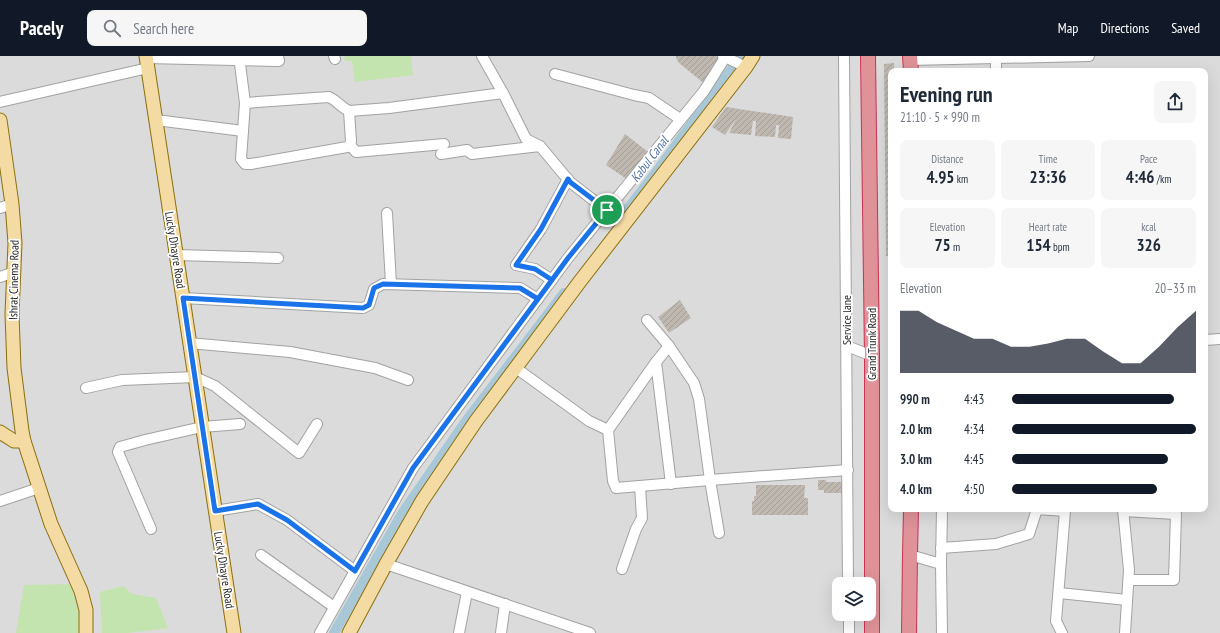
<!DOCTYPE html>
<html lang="en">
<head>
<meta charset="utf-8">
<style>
  body { margin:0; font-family:"PT Sans Narrow",sans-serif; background:#f6f6f7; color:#1f2937; height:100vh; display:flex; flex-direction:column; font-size:15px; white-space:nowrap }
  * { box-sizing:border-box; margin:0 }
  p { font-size:13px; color:#747a83 }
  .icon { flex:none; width:22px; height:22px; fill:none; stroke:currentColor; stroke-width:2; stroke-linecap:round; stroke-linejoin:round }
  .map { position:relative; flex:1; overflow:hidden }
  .panel { position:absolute; left:888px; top:12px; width:320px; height:444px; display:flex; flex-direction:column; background:#fff; border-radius:8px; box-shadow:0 4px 16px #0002 }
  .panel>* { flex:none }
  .tools { position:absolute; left:832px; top:521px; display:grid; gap:8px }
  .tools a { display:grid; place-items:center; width:44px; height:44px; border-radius:8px; background:#fff; box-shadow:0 4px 16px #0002; font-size:20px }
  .pin { position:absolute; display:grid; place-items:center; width:34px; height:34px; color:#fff; margin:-17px; border:2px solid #fff; border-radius:50%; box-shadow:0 1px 4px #0007 }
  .round { display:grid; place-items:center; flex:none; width:42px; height:42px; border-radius:8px; background:#f6f6f7 }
  .overview { display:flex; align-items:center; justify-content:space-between; height:68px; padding:0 12px }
  h1 { font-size:22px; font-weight:700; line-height:30px }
  .stats { display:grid; grid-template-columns:repeat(3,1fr); gap:6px; height:68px; padding:4px 12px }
  .stats div { display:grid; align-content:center; border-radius:8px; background:#f6f6f7; text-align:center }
  .stats b { font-size:17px; font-weight:700 }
  .stats small { font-size:11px; font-weight:400 }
  .stats p { font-size:11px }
  .chart { height:112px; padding:8px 12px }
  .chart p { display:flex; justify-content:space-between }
  .chart svg { width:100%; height:72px; margin-top:4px; fill:#111827; opacity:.7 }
  ul { padding:0 12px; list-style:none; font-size:13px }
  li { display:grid; grid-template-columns:64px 48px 1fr; align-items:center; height:30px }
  li i { height:10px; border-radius:5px; background:#111827 }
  header { display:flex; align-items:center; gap:24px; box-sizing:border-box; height:56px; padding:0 20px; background:#111827; color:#fff }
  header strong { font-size:19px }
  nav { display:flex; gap:22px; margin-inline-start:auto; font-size:14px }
  .search { width:280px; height:36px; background:#f6f6f7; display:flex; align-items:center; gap:10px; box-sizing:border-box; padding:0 14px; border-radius:8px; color:#747a83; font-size:15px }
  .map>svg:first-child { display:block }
</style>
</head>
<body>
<header>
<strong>Pacely</strong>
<div class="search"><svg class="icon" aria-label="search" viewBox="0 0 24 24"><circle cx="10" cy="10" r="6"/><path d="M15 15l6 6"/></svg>Search here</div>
<nav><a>Map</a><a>Directions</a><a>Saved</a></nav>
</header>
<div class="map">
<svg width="1220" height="577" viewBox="0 0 1220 577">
  <defs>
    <pattern id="building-hatch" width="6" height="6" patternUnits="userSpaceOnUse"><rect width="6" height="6" fill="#beb8b1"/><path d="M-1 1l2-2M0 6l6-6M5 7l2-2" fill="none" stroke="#a39e98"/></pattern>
  </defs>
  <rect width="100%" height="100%" fill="#eeece4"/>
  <path fill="#dbdbdb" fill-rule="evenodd" d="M0 0H1220V577H0ZM891 15H1205V453H891ZM839 528H869V558H839Z"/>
  <g fill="#c3e4ae">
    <path d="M344 0H411L413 19 355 26 352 5H345Z"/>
    <path d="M74 528 82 577H16L24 529Z"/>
    <path d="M123 530 132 538 156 542 168 572 128 577H102L100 536Z"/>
  </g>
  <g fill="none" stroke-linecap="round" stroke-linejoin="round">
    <g stroke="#a8c8d8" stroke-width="10">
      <path d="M617 167 660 111 741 0"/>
      <path d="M334 577 403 456 466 365 564 237"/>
    </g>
  </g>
  <g fill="url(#building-hatch)">
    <path d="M676 0H716L722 3 706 29 679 7 676 2Z"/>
    <path d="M894 7V15H891V200H886L884 8Z"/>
    <path d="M726 51 793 61 791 83 778 82 779 69H776L775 81 755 80 756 65H753L751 79 729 77 736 63 725 79 712 71Z"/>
    <path d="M625 78 652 99 631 126 606 109Z"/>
    <path d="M680 244 691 262 669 277 658 261Z"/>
    <path d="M818 424H826V426H842V437H824V434H818Z"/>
    <path d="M756 429H805L804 442H808V459H752V445H754V440H756Z"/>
  </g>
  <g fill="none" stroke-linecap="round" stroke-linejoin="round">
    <g stroke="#a2a2a2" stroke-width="12">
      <g id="minor">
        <path d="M239 0 245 47 241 103 245 108H251L347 91 350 89 351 85 349 55"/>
        <path d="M334 0 335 3"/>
        <path d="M482 0 503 37 526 83 540 90"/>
        <path d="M723 0 746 11"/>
        <path d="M844 0 848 528"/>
        <path d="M996 0V15"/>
        <path d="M146 2 279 5 278 0"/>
        <path d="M910 4 1089 0"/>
        <path d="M555 18 634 39 649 42 680 63"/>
        <path d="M0 46 148 12"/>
        <path d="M245 47 329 41C338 45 340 51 349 55L389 52 503 37"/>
        <path d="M156 64 243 75"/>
        <path d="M350 89 356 96 444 88"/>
        <path d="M441 98 467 94 472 98 540 90 570 126 624 168"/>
        <path d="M0 152 12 148"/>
        <path d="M387 157 391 228"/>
        <path d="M176 199 278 202"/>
        <path d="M0 221 14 216"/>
        <path d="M552 224 535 213 516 209 541 173 568 123"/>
        <path d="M183 242 363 252 369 249 374 233 383 228 520 232 538 243"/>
        <path d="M647 264 669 290"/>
        <path d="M1205 284 1220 283"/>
        <path d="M189 287 290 296 375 312 408 324"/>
        <path d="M847 290 872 300"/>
        <path d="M656 306 671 428"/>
        <path d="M516 312 589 365 608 374 613 425 616 432 710 424 848 414"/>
        <path d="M86 332 122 324 195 321 215 330 299 397 317 368"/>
        <path d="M608 374 656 306 669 290 694 327 699 343 710 424 719 477"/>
        <path d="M0 445 39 432"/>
        <path d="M1123 453 1129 514 1125 577"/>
        <path d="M215 455 258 448 287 464 355 515"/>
        <path d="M1123 455 1176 458 1174 524H1129"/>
        <path d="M151 473 118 396 120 391 145 384 202 371 240 368"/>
        <path d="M941 492 996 488 1029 478 1037 453 1065 455 1056 565 1062 577"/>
        <path d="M261 499 334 551"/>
        <path d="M910 499 941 508"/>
        <path d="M386 508 590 577"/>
        <path d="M622 513 636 473 642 462 640 430"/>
        <path d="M1059 537 1127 544"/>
        <path d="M849 558V577"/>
        <path d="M320 577 413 412 568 202 704 35 726 0"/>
        <path d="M459 577 467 536"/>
        <path d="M501 577 505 548"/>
        <path d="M942 577 941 508 942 453"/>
      </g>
    </g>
    <g stroke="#8b6f0c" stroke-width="15">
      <g id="major">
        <path d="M146 0 234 577"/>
        <path d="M0 64 12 148 15 187 12 258 14 312 22 375 24 385 51 468 81 535 86 554V577"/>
        <path d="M0 376 14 385H24"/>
        <path d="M349 577 386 508 422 445 476 365 581 224 746 11 753 0"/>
      </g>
    </g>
    <g stroke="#cb3256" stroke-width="16">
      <g id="highway">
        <path d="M868 0 872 300V577"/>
        <path d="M910 0 911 15"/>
        <path d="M909 577 910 499 911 453"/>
      </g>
    </g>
    <use href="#minor" stroke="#fff" stroke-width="10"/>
    <use href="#major" stroke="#f4daa3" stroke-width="13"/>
    <use href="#highway" stroke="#df9298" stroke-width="14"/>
  </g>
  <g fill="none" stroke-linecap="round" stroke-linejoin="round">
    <g stroke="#fff" stroke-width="8">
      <path id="route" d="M607 154 568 202 538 243 520 232 383 228 374 232 369 249 363 252 183 242 215 455 258 448 287 464 355 515 413 412 552 224 535 213 516 209 541 173 568 123 570 126 607 154"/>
    </g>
    <use href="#route" stroke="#1a73e8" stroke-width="5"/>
  </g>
  <g text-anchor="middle" stroke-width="3.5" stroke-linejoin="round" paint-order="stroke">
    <g font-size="12" fill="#1e1e1e" stroke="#fff">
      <text transform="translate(175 194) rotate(81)" y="4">Lucky Dhayre Road</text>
      <text transform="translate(14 224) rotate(-89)" y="4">Ishrat Cinema Road</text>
      <text transform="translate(847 264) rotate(-90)" y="4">Service lane</text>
      <text transform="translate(872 288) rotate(-90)" y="4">Grand Trunk Road</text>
      <text transform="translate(224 514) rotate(81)" y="4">Lucky Dhayre Road</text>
    </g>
    <g font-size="13" font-style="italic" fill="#5273a5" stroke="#fff">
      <text transform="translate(649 103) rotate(-53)" y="5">Kabul Canal</text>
    </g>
  </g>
</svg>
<div class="tools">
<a><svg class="icon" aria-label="layers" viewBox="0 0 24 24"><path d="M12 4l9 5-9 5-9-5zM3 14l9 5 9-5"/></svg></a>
</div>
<div class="pin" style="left:607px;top:154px;background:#1e9e55"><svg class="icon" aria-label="arrive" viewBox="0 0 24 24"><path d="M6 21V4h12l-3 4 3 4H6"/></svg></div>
<section class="panel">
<div class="overview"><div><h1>Evening run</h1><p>21:10 · 5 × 990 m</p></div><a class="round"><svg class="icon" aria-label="share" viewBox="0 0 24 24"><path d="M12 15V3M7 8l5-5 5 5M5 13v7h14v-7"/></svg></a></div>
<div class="stats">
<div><p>Distance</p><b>4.95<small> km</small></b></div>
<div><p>Time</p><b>23:36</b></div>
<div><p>Pace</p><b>4:46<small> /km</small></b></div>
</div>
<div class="stats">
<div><p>Elevation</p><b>75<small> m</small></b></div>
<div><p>Heart rate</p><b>154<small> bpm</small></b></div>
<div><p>kcal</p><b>326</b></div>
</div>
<div class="chart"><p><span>Elevation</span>20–33 m</p>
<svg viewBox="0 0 160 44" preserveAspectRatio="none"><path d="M0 44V6L10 6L20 13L30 18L40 23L50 23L60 28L70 28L80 26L90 23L100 23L110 31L120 38L130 38L140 28L150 16L160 6V44z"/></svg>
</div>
<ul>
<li><b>990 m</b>4:43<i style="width:88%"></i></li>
<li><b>2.0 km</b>4:34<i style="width:100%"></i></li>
<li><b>3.0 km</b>4:45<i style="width:85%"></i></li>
<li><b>4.0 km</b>4:50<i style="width:79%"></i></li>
</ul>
</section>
</div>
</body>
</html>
